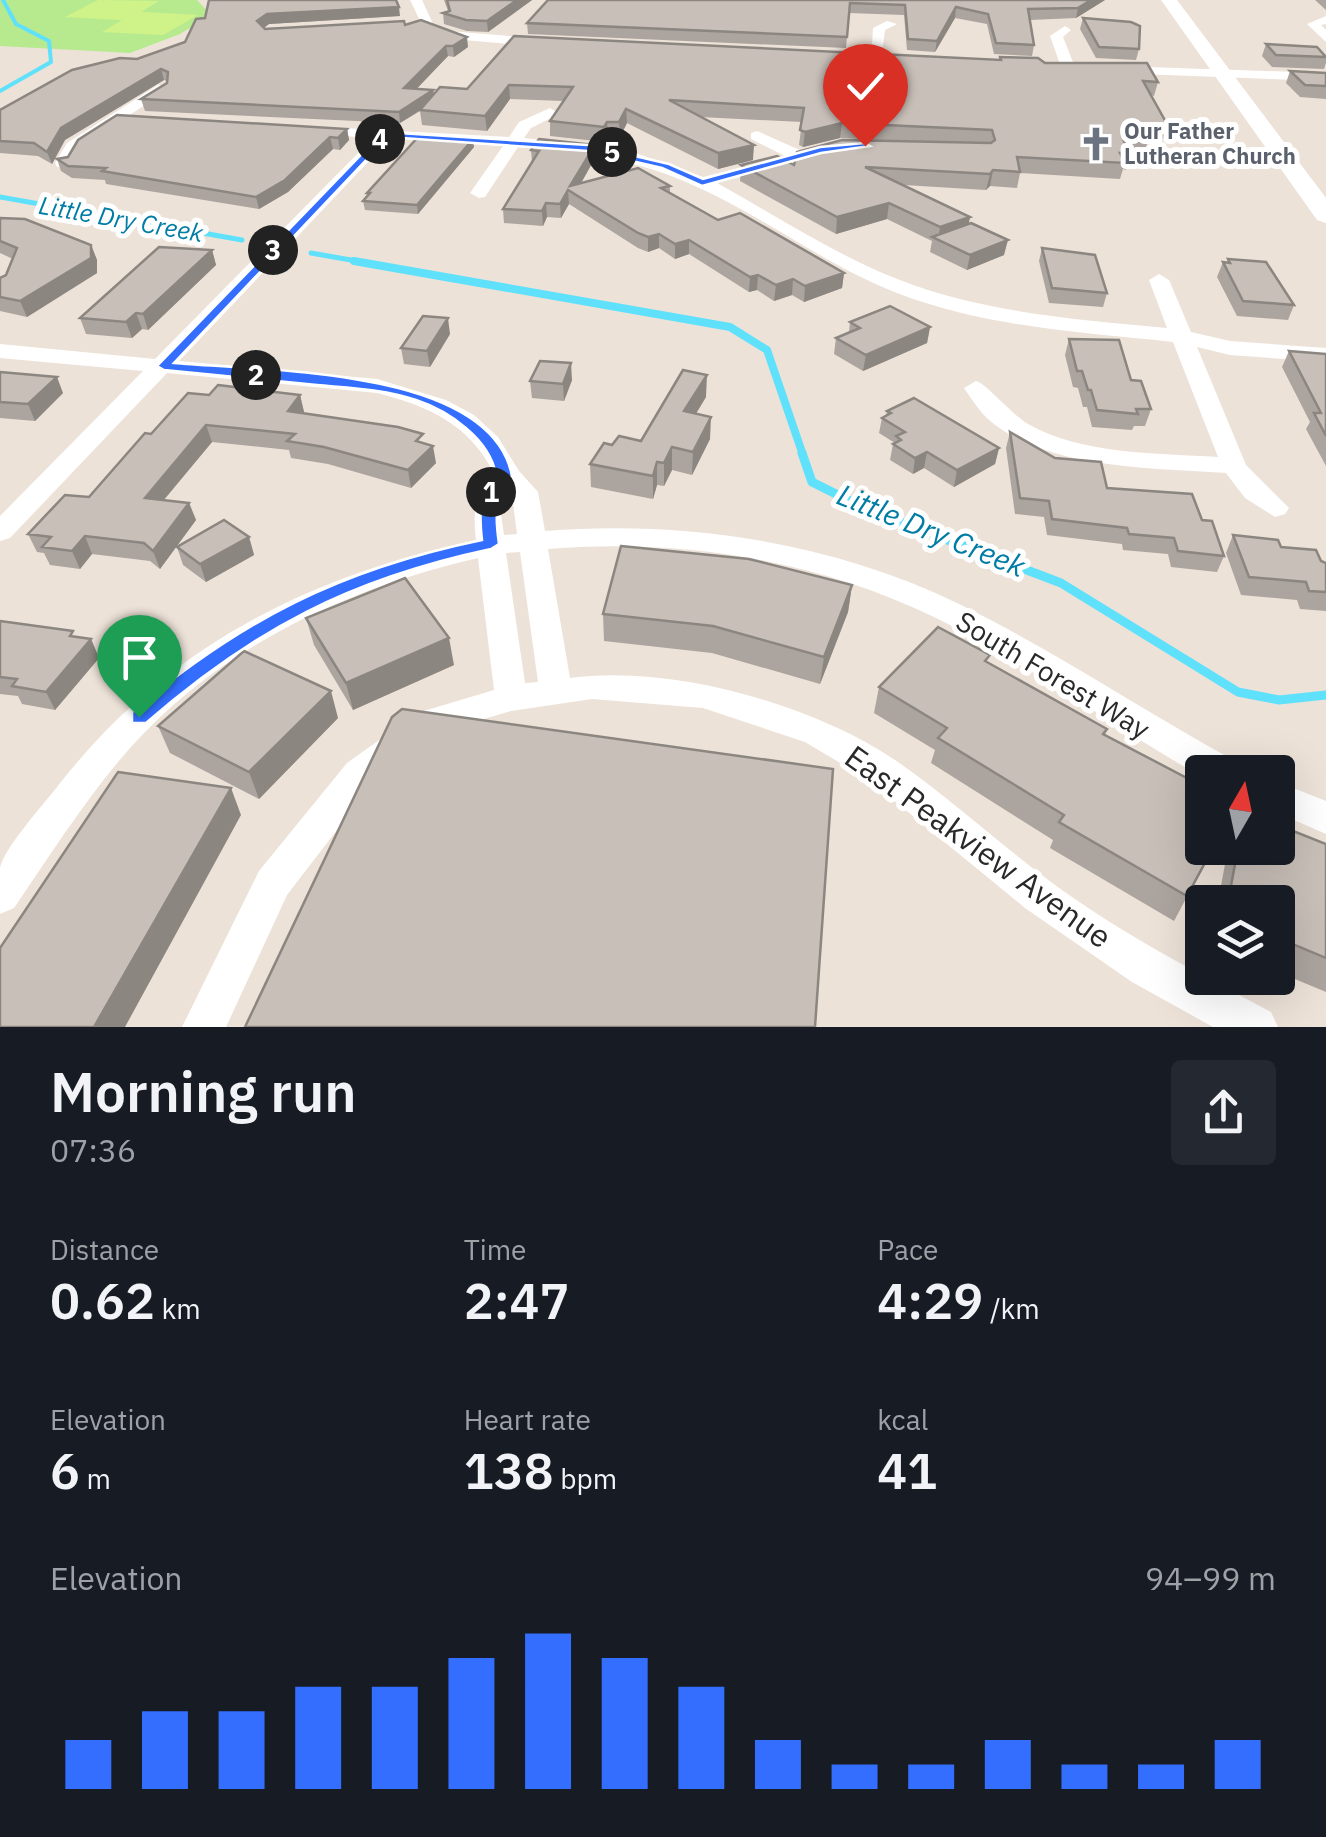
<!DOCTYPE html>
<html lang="en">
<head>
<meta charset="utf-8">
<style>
  body { margin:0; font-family:"IBM Plex Sans",sans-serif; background:#242831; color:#f1f3f6; height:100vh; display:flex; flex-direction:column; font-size:38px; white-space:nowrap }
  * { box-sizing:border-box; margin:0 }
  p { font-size:32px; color:#9ea1a6 }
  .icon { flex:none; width:55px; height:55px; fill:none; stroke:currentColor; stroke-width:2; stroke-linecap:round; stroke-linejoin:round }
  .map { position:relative; height:1027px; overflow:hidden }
  .details { display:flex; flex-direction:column; background:#171b24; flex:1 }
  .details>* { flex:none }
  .needle { width:65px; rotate:9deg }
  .controls { position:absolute; left:1185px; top:755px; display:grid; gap:20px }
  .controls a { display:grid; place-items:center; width:110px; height:110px; border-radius:10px; background:#171b24; box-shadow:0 10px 40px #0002; font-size:50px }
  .pin { position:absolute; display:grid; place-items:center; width:85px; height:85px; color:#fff; margin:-102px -42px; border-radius:50% 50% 50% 0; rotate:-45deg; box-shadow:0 0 10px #0007 }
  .pin .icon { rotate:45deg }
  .km { position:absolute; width:50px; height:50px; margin:-25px; border-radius:50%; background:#222; color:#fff; font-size:28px; line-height:50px; text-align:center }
  .round { display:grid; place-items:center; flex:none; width:105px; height:105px; border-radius:10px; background:#242831 }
  .summary { display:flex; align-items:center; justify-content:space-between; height:170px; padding:0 50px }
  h1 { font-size:55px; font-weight:600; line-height:75px }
  .stats { display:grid; grid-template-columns:repeat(3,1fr); gap:15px; height:170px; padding:10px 50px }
  .stats div { display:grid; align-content:center }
  .stats b { font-size:50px; font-weight:600 }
  .stats small { font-size:28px; font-weight:400 }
  .stats p { font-size:28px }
  .chart { height:280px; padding:20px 50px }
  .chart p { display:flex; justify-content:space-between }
  .chart svg { width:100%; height:180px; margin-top:10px; stroke:#336eff; stroke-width:6 }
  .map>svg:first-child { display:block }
</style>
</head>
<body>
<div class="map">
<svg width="1326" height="1027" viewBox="0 0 1326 1027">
  <rect width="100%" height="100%" fill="#ede2d8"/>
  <path fill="#b7ea8e" d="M0 0H197L211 15 180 34 130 53 0 46Z"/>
  <path fill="#d0f389" d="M98 0 159 1 141 12 198 15 163 35 102 32 122 20 65 17Z"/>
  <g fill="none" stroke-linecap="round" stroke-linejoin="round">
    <path stroke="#5fe1fb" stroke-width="4" d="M0 91 51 62 49 41 16 24 3 0"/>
    <g stroke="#5fe1fb" stroke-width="5">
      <path d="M0 197 242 240"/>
      <path d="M311 253 368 263"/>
    </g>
    <path stroke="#5fe1fb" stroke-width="8" d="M354 261 730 327 767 350 803 455"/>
    <path stroke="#5fe1fb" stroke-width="9" d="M802 453 812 482 866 509 1061 583 1238 692 1279 700 1326 695"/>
    <g fill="#fff" fill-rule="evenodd">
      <path d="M410 0H422L433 24 448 31 545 39 552 43 545 47 440 38 424 29Z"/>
      <path d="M1326 16V24L1321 25 1326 30V42L1307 24Z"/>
      <path d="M887 21 897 24 885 30 881 61H871L873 28Z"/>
      <path d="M1065 26 1071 30 1063 37 1075 67 1068 71 1061 67 1050 36Z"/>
      <path d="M1118 66 1326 73V81L1113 73 1111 70Z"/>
      <path d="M158 85 170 88 79 149 69 167H57L55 163 67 143Z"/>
      <path d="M550 108 558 113 555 116 531 128 524 138 630 151 703 177 785 156 751 139V133L757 131 802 151 837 146V152L717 183C782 219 846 262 916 286 998 314 1082 320 1167 328L1149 280 1159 274 1169 280 1191 332 1230 341 1326 348V362L1230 355 1197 347 1246 465 1289 508 1285 514 1275 517 1245 498 1226 473C1154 468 1044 469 988 419 979 411 971 398 964 388L976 381C987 384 1011 414 1028 424 1083 455 1157 453 1218 457L1173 342C1080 332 985 327 897 293 825 265 765 217 695 186 639 160 580 151 518 147L485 197 479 198 470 193 503 146 390 139 179 361 377 379 446 400 474 415 498 437 519 471 538 492 545 531C685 520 832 542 959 604 1055 651 1143 711 1237 762L1241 772H1202V777C1112 726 1028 663 934 617 815 559 679 538 548 549L570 678C670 664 812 704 895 760 949 797 998 843 1051 882 1120 933 1196 972 1271 1012L1278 1027H1213L1132 982 1025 908 869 780 805 742 703 708 592 699 511 711 440 732 373 783 287 895 226 1027H182L259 871 347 763 417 713 494 690 478 558C348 588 221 646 130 748 86 798 51 854 14 908L0 914C0 899 0 882 0 868 4 848 44 804 57 787 166 647 306 577 476 540 473 512 474 494 493 472 469 424 428 406 377 393L167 373 10 538 0 541V516L143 371 0 358V344L155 359 373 138 313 134 305 129 307 126 509 137 519 122ZM507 490 512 495 517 534 504 535 501 514ZM520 552 538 682 525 683 506 553Z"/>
      <path d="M1278 782 1326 801V834L1278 813Z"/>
    </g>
    <path fill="#fff" fill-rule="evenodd" d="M1161 0H1177L1326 198V223L1317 220Z"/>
  </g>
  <g fill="#aca49e">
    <path d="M444 0H532L488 32 467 31 444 24 443 13 448 11Z"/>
    <path d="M548 0H1105L1076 18 1030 20 1034 45 1032 56 994 54 987 24 955 18 935 52 907 50 904 15 849 13 846 48 528 34 527 23Z"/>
    <path d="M1315 0H1326V10Z"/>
    <path d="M400 16 269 24 264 28 405 25 468 47 454 57 448 56 416 89 433 90 434 94 467 89 514 36 1000 60V57L1158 82 1154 96 1151 95 1167 124 1163 139 1148 140 1144 154H1141L1140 158 1129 157 1126 170 1123 169 1120 179 1020 173 1017 188 990 186 986 190 904 185 970 217 968 224 1004 255 967 270 930 252 932 241 887 219 836 234 740 181 741 165H794L914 142 840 138 803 147 799 145 802 122 700 117 753 160 718 169 627 123 620 137 608 136 605 142 550 136V121L563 101 510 99 487 131 422 125 420 111 400 123 145 111 141 99 167 83V81L164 80 65 140 52 164 38 156 0 153V110L185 42 196 19Z"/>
    <path d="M1083 18 1139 49 1136 60 1096 58 1080 29Z"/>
    <path d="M1266 44 1326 56V63L1324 69 1272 67 1262 56Z"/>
    <path d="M1290 71 1326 73V99L1300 97 1286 83Z"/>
    <path d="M347 129 349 140 340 150 333 149 288 192 259 209 106 184 105 180 72 178 61 171 57 159Z"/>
    <path d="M474 147 418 214 365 210 363 201 368 196 367 193Z"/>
    <path d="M531 150 595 158 581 183 670 186V193L718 220 844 273 842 288 804 302 792 295 774 301 757 290 749 292 689 254 675 259 659 248 648 252 638 248 569 204 561 218 547 217 543 226 504 223 503 209 532 162Z"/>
    <path d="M0 218 91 245 97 260V273L27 317 0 311V278L6 275 13 259 0 253Z"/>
    <path d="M1042 248 1107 293 1103 307 1049 303 1039 261Z"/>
    <path d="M212 250 216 265 148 330 142 329 132 338 86 334 80 318Z"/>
    <path d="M1228 259 1294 305 1288 320 1237 316 1217 277 1223 262H1227Z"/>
    <path d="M850 322 930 327 927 343 863 371 834 354 836 338 849 332Z"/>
    <path d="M450 334 430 367 404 364 401 348Z"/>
    <path d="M1069 339 1131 380 1151 409 1145 426H1134L1132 430 1092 427 1087 407H1083L1078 388 1073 387 1065 355Z"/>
    <path d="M1289 351 1326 354V466L1306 429 1310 422 1282 367Z"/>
    <path d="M0 372 63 393 35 421 0 418Z"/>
    <path d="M572 380 564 401 532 398 530 381Z"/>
    <path d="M209 395H300L304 412 303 413 424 443 436 463 411 488 328 464 291 458 289 450 212 442 164 500 189 503 196 520 160 569 150 561 92 554 80 569 50 565 44 553 37 552 28 534 89 497 151 434Z"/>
    <path d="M706 397 696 414 710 439 692 475 672 470 664 486 657 485 653 499 591 487 590 464 612 445 641 441Z"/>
    <path d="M887 411 999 448 995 464 954 487 924 468 913 474 890 460 893 444 895 443 879 433 882 418 886 415Z"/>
    <path d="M1010 432 1107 488 1202 520 1224 556 1217 572 1171 567 1168 554 1123 550 1122 544 1047 535 1044 517 1015 514 1006 448Z"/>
    <path d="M1233 535 1281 547 1326 563V611L1300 609 1297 600 1241 595 1226 553Z"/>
    <path d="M249 537 254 555 206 582 183 565 177 547Z"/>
    <path d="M852 585 848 612 820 684 712 653 604 641 603 614Z"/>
    <path d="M306 618 454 665 353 710 314 645Z"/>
    <path d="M0 621 91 639 99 658 55 710 22 704 18 696 0 694Z"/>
    <path d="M988 663 1107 729 1105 735 1213 848 1174 921 1050 848 1053 840 931 763 935 750 874 713 879 687Z"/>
    <path d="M338 718 259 799 170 753 158 726Z"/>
    <path d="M1326 844V992L1278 972V902H1218L1228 848H1278Z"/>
  </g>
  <g fill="#8c8681">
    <path d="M517 0H532L488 32 487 21Z"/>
    <path d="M1091 0H1105L1076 18 1078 8Z"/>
    <path d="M399 7 400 16 269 24 259 31 257 21 267 14Z"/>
    <path d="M956 7 955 18 935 52 937 41Z"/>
    <path d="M467 37 468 47 454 57 453 46Z"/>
    <path d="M446 46 448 56 406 100 404 88Z"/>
    <path d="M161 69 164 80 65 140 52 164 47 152 61 128Z"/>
    <path d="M509 85 510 99 487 131 485 116Z"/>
    <path d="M433 90 435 101 400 123 399 112Z"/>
    <path d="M626 109 627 123 620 137 619 122Z"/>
    <path d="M607 122 608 136 605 142 604 127Z"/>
    <path d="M842 123 840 138 803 147 805 132Z"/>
    <path d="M347 129 349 140 340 150 338 138Z"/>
    <path d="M330 137 333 149 288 192 259 209 256 197Z"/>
    <path d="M473 139 474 147 418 214 417 205Z"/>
    <path d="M595 145V158L575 194 570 186Z"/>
    <path d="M754 145 753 160 718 169V153Z"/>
    <path d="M993 170 990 186 986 190 990 174Z"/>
    <path d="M568 190 569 204 561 218 560 204Z"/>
    <path d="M546 203 547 217 543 226 542 211Z"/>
    <path d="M889 203 887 219 836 234 837 217Z"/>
    <path d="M970 217 967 234 938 240 940 227Z"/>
    <path d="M659 234V248L648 252V237Z"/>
    <path d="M689 240V254L675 259V244Z"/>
    <path d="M1008 240 1004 255 967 270 970 255Z"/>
    <path d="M91 245 97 260V273L27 317 20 301Z"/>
    <path d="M212 250 216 265 148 330 143 314Z"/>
    <path d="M844 273 842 288 804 302 805 286Z"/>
    <path d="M758 275 757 290 749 292 750 277Z"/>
    <path d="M793 279 792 295 774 301 776 285Z"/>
    <path d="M136 313 142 329 132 338 126 322Z"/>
    <path d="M448 318 450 334 430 367 427 351Z"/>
    <path d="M930 327 927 343 863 371 866 355Z"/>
    <path d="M571 363 572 380 564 401 563 384Z"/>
    <path d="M707 375 706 397 683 434 684 411Z"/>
    <path d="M57 377 63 393 35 421 28 404Z"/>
    <path d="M300 395 304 412 292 428 288 411Z"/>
    <path d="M711 417 710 439 692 475 693 452Z"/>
    <path d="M206 425 212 442 151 515 145 498Z"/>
    <path d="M433 446 436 463 411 488 408 470Z"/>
    <path d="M672 447V470L664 486V463Z"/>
    <path d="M999 448 995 464 954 487 957 470Z"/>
    <path d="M927 452 924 468 913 474 915 458Z"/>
    <path d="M657 462V485L653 499V476Z"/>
    <path d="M189 503 196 520 160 569 153 551Z"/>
    <path d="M85 536 92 554 80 569 72 551Z"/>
    <path d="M249 537 254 555 206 582 200 564Z"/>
    <path d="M852 585 848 612 820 684 824 657Z"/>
    <path d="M449 638 454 665 353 710 346 683Z"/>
    <path d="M91 639 99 658 55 710 46 692Z"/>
    <path d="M331 691 338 718 259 799 249 772Z"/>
    <path d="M231 788 241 815 125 1027H94Z"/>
  </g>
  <g fill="#c8bfb8" stroke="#8c8681" stroke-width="2.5">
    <path d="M209 0H396L399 7 267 14 257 21 265 29 404 21 405 25 421 20 467 37 453 46H446L404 88 433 90 399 112 141 99 167 83 168 72 161 69 61 128 47 152 34 143 0 141V110L72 70 120 58 137 59 185 42 196 19 205 18Z"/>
    <path d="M447 0H517L487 21 466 20 443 13 450 11Z"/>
    <path d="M548 0H1091L1078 8 1028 9 1034 45 996 43 988 14 956 7 937 41 908 39 905 5 850 3 847 37 527 23Z"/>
    <path d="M1083 18 1131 22 1140 26 1139 49 1099 47Z"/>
    <path d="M514 36 1001 60 1000 57 1038 58 1045 63H1147L1158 82 1143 81 1167 124 1142 126 1148 138H1142L1144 142 1124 141 1130 154 1120 153 1125 163 1017 157 1020 172 993 170 990 174 865 167 970 217 940 227 889 203 837 217 741 165 777 156 794 165 797 152 842 140 991 143 995 140 992 130 842 123 805 132 800 130 804 108 669 100 754 145 718 153 626 109 619 122H607L604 127 550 121 573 87 509 85 485 116 420 110 440 87 467 89Z"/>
    <path d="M1266 44 1317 47 1326 57 1276 55Z"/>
    <path d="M1290 71 1326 73V86L1305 85Z"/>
    <path d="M117 115 347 129 338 138 330 137 285 180 256 197 102 171 106 168 68 166 57 159 68 157 78 140Z"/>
    <path d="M419 136 473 139 417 205 363 201 370 193H367Z"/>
    <path d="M539 139 595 145 570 186 638 168 670 186 661 188 718 220 740 213 844 273 805 286 793 279 776 285 758 275 750 277 689 240 675 244 659 234 648 237 638 233 568 190 560 204 546 203 542 211 503 209 539 151 531 150Z"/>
    <path d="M0 218 25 219 91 245V258L20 301 0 297V278L6 275 17 248 0 241Z"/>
    <path d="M971 223 1008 240 970 255 932 237Z"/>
    <path d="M159 247 212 250 143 314 136 313 126 322 80 318Z"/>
    <path d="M1042 248 1095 255 1107 293 1052 288Z"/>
    <path d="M1228 259 1266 262 1294 305 1243 301 1223 262 1230 263Z"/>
    <path d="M890 306 930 327 866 355 836 338 860 328 850 322Z"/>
    <path d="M423 316 448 318 427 351 401 348Z"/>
    <path d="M1069 339 1119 340 1131 380 1141 381 1151 409H1136L1138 414 1097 410 1091 390H1088L1082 371H1077Z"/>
    <path d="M1289 351 1326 354V436L1314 413H1321Z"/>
    <path d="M540 361 571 363 563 384 530 381Z"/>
    <path d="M683 370 707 375 684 411 711 417 693 452 672 447 664 463 657 462 653 476 590 464 604 443 612 445 619 436 641 441Z"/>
    <path d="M0 372 57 377 28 404 0 402Z"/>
    <path d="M218 385 300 395 288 411 398 427 423 434 416 441 433 446 408 470 324 447 287 441 295 434 206 425 145 498 189 503 153 551 144 543 85 536 72 551 42 547 51 537 28 534 65 495 89 497 145 433 151 434 188 393 209 395Z"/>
    <path d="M914 398 999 448 957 470 927 452 915 458 893 444 901 440 896 436 905 432 882 418 891 413 887 411Z"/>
    <path d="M1010 432 1055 458 1101 462 1107 488 1192 494 1202 520 1212 521 1224 556 1178 551 1174 538 1129 534 1127 528 1052 519 1049 501 1020 498Z"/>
    <path d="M224 520 249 537 200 564 177 547Z"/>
    <path d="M1233 535 1278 540 1281 547 1316 550 1321 561 1326 563V592L1309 591 1306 582 1249 577Z"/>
    <path d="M621 546 749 559 852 585 824 657 713 626 603 614Z"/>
    <path d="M405 578 449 638 346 683 306 618Z"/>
    <path d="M0 621 73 631 70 636 91 639 46 692 12 686 17 679 0 677Z"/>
    <path d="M938 627 990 655 985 661 1107 729 1103 734 1202 786V848H1213L1187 896 1059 822 1064 815 938 738 947 728 879 687Z"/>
    <path d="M244 651 331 691 249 772 158 726Z"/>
    <path d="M402 709 833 769 815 1027H245L392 717Z"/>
    <path d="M118 772 231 788 94 1027H0V948Z"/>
    <path d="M1278 825 1326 844V958L1278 938V902H1228L1238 848H1278Z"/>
  </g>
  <path fill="#336eff" stroke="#fff" stroke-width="2.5" d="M383 132 588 145 669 164 703 179 820 147 865 143 870 146 821 153 702 186 662 168 588 151 388 137 174 363C260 371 491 366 512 476 494 499 495 516 499 544L491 549C350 579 254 629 146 723H132V712C241 620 341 569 482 540 479 514 479 496 496 475 490 439 449 411 416 400 384 389 350 388 317 385 266 380 215 375 164 370L157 366Z"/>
  <defs>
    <g id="church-bare" transform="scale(2.7)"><path d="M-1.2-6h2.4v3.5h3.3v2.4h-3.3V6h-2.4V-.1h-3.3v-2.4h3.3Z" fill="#6b7280" stroke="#fff" stroke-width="2.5" paint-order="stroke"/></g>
  </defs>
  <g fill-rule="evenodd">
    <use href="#church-bare" x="1096" y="144"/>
  </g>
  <g text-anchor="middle" stroke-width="10" stroke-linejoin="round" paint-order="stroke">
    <g font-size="22" font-weight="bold" fill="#5b616d" stroke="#fff" text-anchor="start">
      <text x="1124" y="139">Our Father<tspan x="1124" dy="25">Lutheran Church</tspan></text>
    </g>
    <g font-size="25" font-style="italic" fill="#007da5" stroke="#fff">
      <text transform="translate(121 219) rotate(10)" y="9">Little Dry Creek</text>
    </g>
    <g font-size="28" fill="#292929" stroke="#fff">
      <text transform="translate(1053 675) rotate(31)" y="10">South Forest Way</text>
    </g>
    <g font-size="30" font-style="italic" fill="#007da5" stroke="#fff">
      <text transform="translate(931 531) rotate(22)" y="10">Little Dry Creek</text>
    </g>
    <g font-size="32" fill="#292929" stroke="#fff">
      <text transform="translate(978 847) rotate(36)" y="11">East Peakview Avenue</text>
    </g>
  </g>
</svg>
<div class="controls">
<a><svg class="needle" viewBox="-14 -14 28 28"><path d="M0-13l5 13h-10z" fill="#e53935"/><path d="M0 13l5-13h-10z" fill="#9ea1a6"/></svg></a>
<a><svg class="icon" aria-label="layers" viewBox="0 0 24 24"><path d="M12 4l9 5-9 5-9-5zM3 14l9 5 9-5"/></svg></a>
</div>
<div class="pin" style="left:139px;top:717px;background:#1e9e55"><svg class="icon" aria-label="arrive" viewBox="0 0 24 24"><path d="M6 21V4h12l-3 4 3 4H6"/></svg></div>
<div class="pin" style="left:865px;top:146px;background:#d93025"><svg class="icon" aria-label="check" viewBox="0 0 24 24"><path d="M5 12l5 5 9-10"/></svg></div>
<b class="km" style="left:491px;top:492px">1</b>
<b class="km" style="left:256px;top:375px">2</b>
<b class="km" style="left:273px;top:250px">3</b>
<b class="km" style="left:380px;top:139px">4</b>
<b class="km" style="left:612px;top:152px">5</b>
</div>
<section class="details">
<div class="summary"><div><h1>Morning run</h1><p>07:36</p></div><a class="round"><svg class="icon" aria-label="share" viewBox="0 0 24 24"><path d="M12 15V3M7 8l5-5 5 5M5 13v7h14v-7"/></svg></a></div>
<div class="stats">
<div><p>Distance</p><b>0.62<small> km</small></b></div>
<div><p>Time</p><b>2:47</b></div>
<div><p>Pace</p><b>4:29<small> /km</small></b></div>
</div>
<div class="stats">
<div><p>Elevation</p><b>6<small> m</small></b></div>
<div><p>Heart rate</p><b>138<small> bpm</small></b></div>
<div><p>kcal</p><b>41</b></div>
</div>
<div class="chart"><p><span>Elevation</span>94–99 m</p>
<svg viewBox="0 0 160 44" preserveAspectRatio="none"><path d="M5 44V32M15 44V25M25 44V25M35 44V19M45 44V19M55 44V12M65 44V6M75 44V12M85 44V19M95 44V32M105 44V38M115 44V38M125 44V32M135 44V38M145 44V38M155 44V32"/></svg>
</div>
</section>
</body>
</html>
